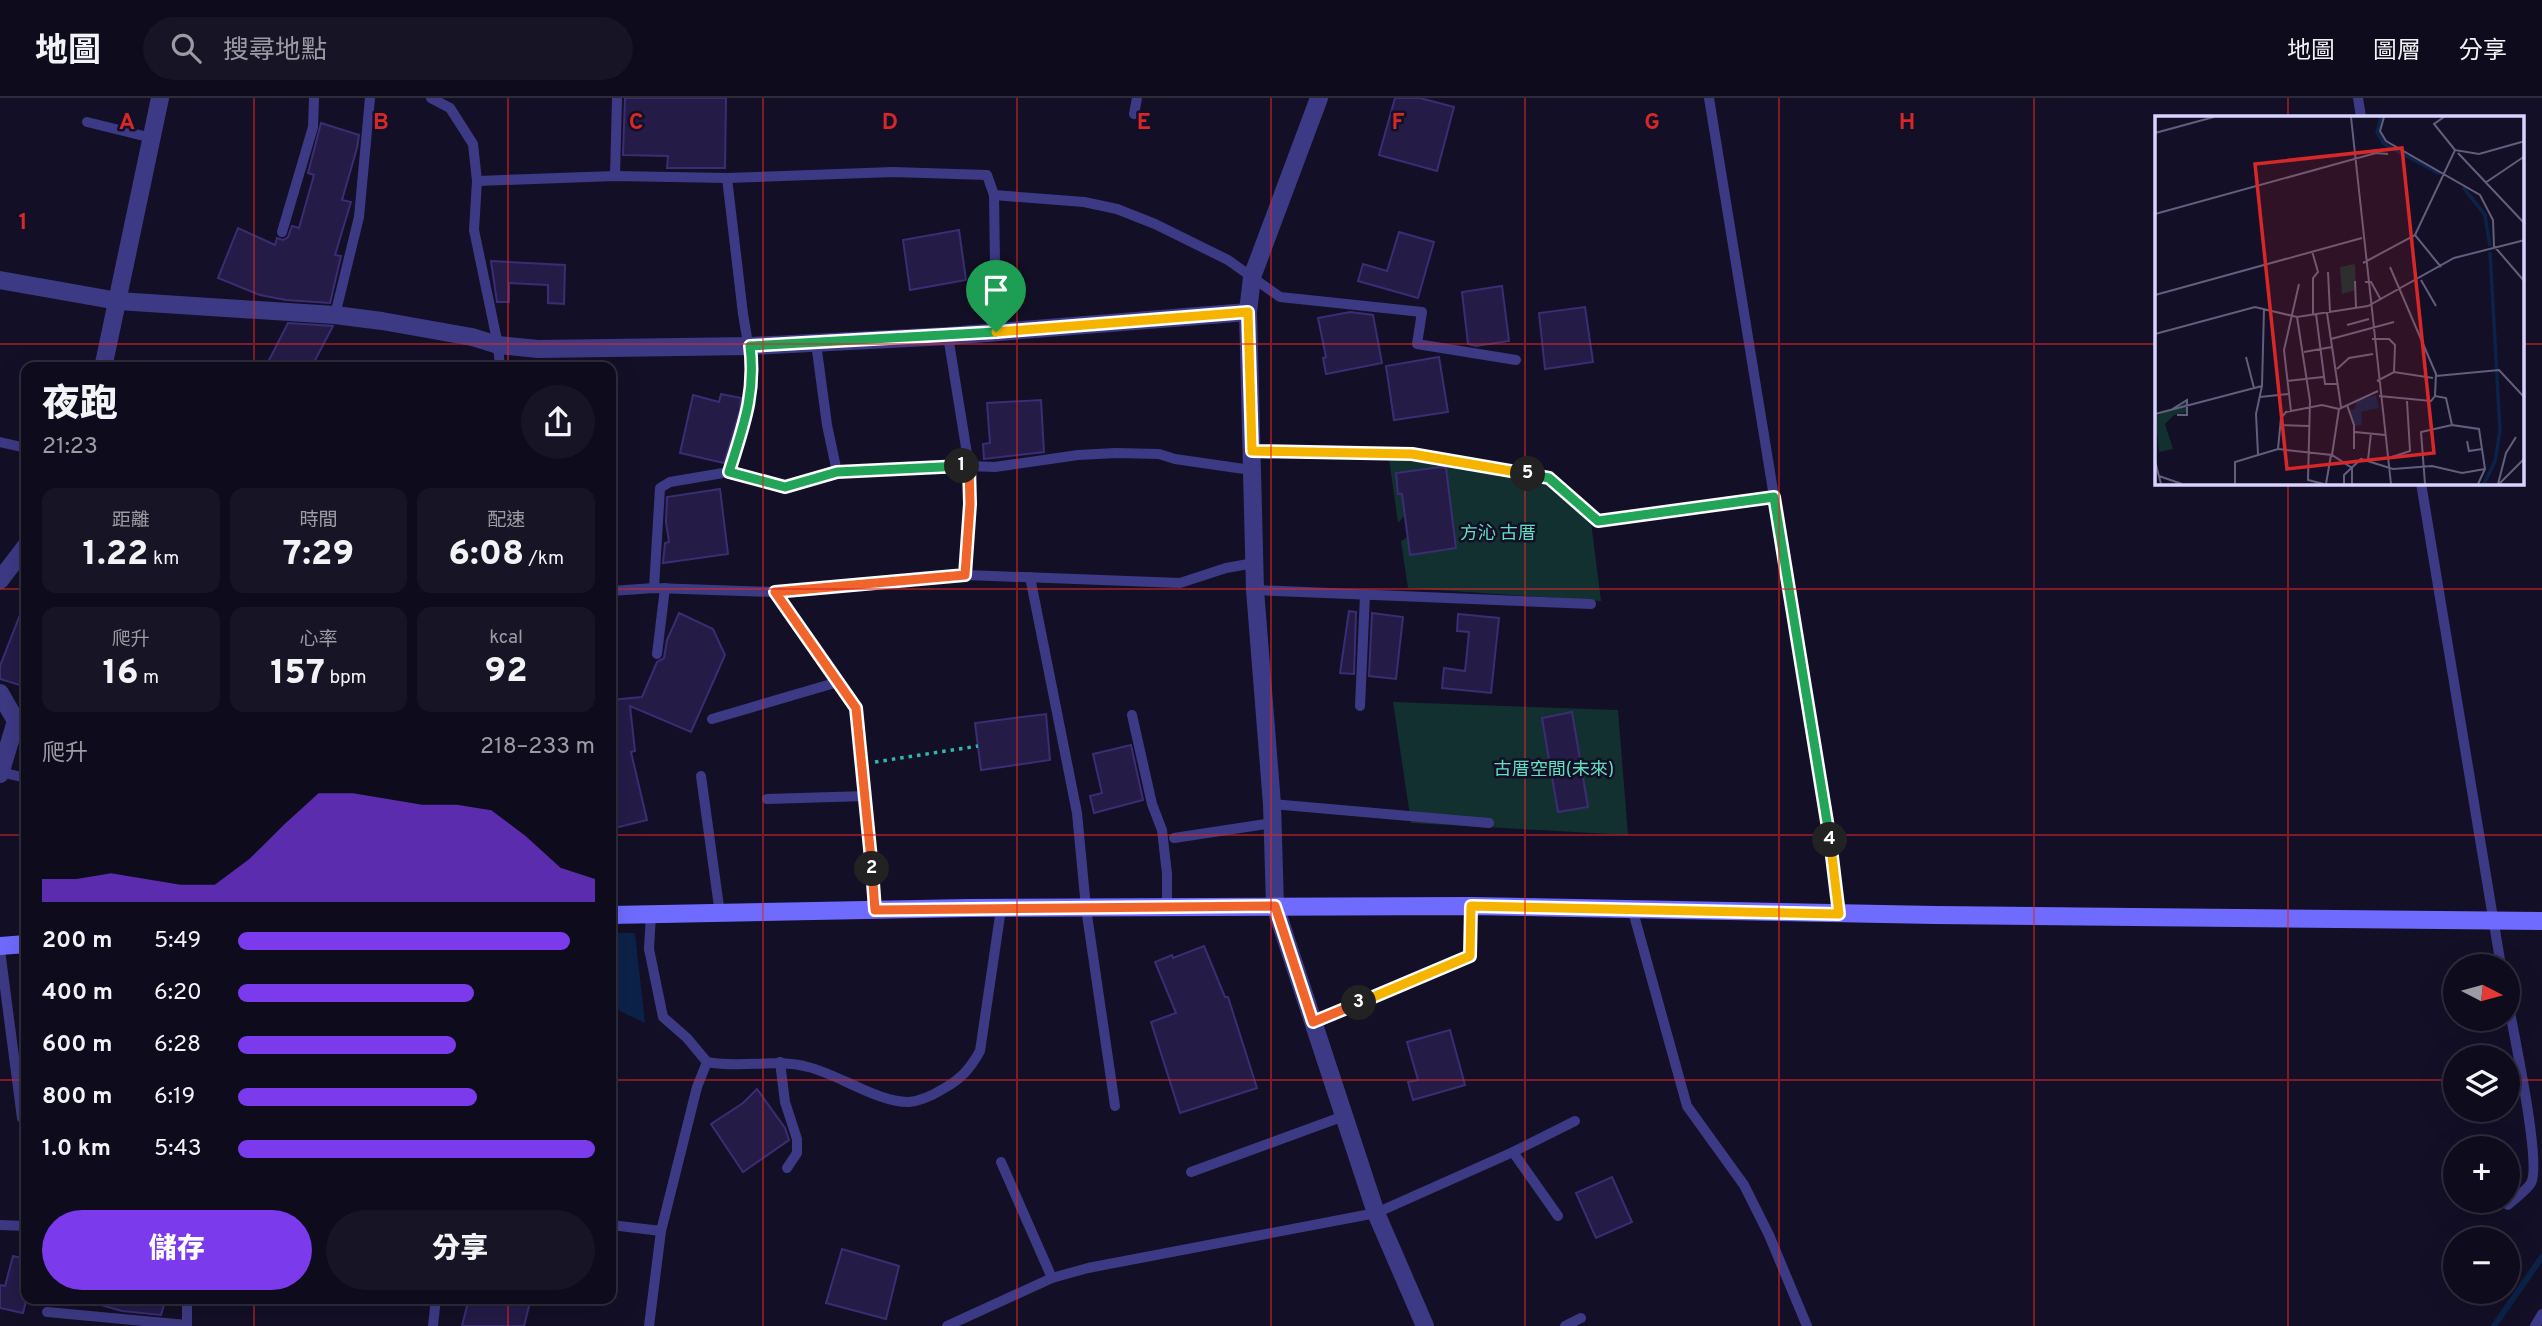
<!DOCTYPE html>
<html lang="zh-TW">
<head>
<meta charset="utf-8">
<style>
  body { margin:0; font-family:Overpass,"Noto Sans TC",sans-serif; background:#171425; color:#f1f3f6; height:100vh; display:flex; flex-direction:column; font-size:26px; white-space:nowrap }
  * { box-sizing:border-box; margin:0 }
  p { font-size:23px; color:#9b9ba3 }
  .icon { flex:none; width:38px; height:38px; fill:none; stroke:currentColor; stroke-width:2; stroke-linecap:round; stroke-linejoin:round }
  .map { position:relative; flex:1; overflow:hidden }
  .details { position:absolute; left:21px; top:264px; width:595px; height:942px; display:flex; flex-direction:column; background:#0e0b1c; border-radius:14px; box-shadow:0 7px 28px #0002,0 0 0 2px #2e2b3b }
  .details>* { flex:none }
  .needle { width:46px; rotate:96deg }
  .controls { position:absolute; left:2443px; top:856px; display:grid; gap:14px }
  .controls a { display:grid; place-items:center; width:77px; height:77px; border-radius:50%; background:#0e0b1c; box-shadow:0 7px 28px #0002,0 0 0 2px #2e2b3b; font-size:35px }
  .pin { position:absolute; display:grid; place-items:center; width:60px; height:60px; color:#fff; margin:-72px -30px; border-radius:50% 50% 50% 0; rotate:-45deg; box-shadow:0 0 7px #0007 }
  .pin .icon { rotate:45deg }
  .km { position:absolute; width:35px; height:35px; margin:-18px; border-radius:50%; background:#222; color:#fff; font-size:19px; line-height:35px; text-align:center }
  .round { display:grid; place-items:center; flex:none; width:74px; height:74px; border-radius:37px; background:#171425 }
  .overview { display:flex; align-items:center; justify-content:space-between; height:119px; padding:0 21px }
  h1 { font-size:38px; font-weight:800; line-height:52px }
  .metrics { display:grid; grid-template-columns:repeat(3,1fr); gap:10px; height:119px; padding:7px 21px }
  .metrics div { display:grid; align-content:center; border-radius:14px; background:#171425; text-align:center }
  .metrics b { font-size:35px; font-weight:800 }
  .metrics small { font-size:19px; font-weight:400 }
  .metrics p { font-size:19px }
  .chart { height:196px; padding:14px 21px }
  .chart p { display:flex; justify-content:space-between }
  .chart svg { width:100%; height:126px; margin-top:7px; fill:#7c3aed; opacity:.7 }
  .action { display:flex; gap:14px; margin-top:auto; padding:14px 21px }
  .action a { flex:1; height:80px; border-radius:42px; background:#7c3aed; color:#fff; font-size:28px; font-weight:800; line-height:80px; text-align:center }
  .action a+a { background:#171425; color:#f1f3f6 }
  ul { padding:0 21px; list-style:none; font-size:23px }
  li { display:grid; grid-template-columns:112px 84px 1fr; align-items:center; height:52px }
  li i { height:18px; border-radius:9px; background:#7c3aed }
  header { display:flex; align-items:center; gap:42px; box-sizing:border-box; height:98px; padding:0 35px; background:#0e0b1c; border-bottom:2px solid #2e2b3b }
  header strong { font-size:33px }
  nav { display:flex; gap:38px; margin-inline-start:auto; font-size:24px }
  .search { width:490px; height:63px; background:#171425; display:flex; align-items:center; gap:18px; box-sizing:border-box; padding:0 24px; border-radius:38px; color:#9b9ba3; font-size:26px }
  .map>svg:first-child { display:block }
</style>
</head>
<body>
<header>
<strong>地圖</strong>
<div class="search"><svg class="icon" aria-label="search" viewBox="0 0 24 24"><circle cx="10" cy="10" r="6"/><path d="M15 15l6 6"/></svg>搜尋地點</div>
<nav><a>地圖</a><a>圖層</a><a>分享</a></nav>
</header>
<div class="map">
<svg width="2542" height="1228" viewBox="0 0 2542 1228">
  <rect width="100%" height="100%" fill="#130f26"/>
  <g fill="#12302f">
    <path d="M1389 361C1433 365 1512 368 1550 389 1565 397 1578 413 1591 424L1601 503 1408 490 1401 443 1408 439 1430 436 1405 417 1398 425Z"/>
    <path d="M1393 604 1618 612 1628 737 1411 725Z"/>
  </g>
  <path fill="#0c2248" d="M611 835H635L645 925 611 909Z"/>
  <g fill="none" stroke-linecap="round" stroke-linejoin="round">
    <path stroke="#0c2248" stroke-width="6" d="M2494 1228 2542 1159"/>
  </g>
  <g fill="#241b47" stroke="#3b2d73" stroke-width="2">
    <path d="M625 0H726L725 70H667L668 58 623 57Z"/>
    <path d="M1395 0H1420L1454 9 1437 73 1379 57Z"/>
    <path d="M321 25 359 37 357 50 342 102 351 104 335 157 341 158 330 205 286 202 260 197 218 180 238 130 275 147 277 140 283 142 288 139 292 128 299 130 314 77 308 75Z"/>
    <path d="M959 132 966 182 910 192 903 142Z"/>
    <path d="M1399 134 1434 144 1418 200 1358 183 1363 166 1387 173Z"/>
    <path d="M491 163 565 167 564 206 548 205V187L509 185V204H497Z"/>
    <path d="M1502 188 1509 243 1476 248 1468 246 1462 194Z"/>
    <path d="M1585 209 1593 264 1545 271 1539 215Z"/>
    <path d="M1350 214 1373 217 1382 265 1326 276 1323 260 1326 259 1318 220Z"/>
    <path d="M288 225 333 228 311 270H265Z"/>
    <path d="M1439 259 1448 314 1394 322 1386 268Z"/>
    <path d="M721 296 741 300 740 312 724 365 680 355 693 297 719 304Z"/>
    <path d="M1041 302 1044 354 984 361 983 346 990 345 987 305Z"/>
    <path d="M1441 369 1446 370 1456 450 1410 457 1402 396H1398L1396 375Z"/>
    <path d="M720 391 728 456 663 465 665 445 669 444 666 424 667 399Z"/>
    <path d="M25 504H26V589L0 581V568Z"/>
    <path d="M1349 513 1356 514 1354 576 1340 575Z"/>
    <path d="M679 515 713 531 725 557 691 634 630 608 635 653 631 654 647 722 611 731V602L642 599 657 564 664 560 667 542Z"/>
    <path d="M1372 515 1403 519 1396 581 1369 578Z"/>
    <path d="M1458 516 1499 520 1491 595 1442 590 1444 570 1465 573 1469 534 1457 533Z"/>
    <path d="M1572 614 1588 709 1558 714 1542 620Z"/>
    <path d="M1046 616 1050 662 981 672 975 625Z"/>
    <path d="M1131 647 1143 702 1094 715 1090 698 1102 695 1093 656Z"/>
    <path d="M1204 848 1225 899H1228L1257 990 1180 1015 1151 924 1176 915 1155 864 1172 857 1173 860Z"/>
    <path d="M1450 932 1465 987 1413 1002 1408 984 1418 982 1407 944Z"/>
    <path d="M757 991 785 1030 789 1042 743 1074 711 1026 743 1005Z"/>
    <path d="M1612 1079 1632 1124 1596 1140 1576 1095Z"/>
    <path d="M842 1151 899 1168 886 1221 826 1205Z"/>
    <path d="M13 1158 26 1161V1203L23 1215 0 1210V1187L5 1188Z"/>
    <path d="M95 1200H166L161 1217 122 1213 94 1205Z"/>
    <path d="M469 1200H531L524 1228H462Z"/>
  </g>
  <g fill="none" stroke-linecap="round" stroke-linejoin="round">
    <path stroke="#2fb8b0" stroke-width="3.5" stroke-dasharray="3.5 5" stroke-linecap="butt" d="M875 664 978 648"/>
    <g stroke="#3d3a85" stroke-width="10">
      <path d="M431 0 450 10 473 46 477 83 474 132 498 247 500 270"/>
      <path d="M1709 0 1829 736 1839 816"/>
      <path d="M2358 0 2361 19"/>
      <path d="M1134 16 1137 0"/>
      <path d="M87 24 152 40"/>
      <path d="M615 78 617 0"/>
      <path d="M727 80 743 216 752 269 748 314 729 374"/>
      <path d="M477 83 615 78 727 80 893 74 987 77 994 97 1084 104 1117 111 1155 126 1228 162 1280 199 1422 214 1417 246 1516 262"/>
      <path d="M994 97 996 234"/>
      <path d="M282 134 313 29 314 0"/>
      <path d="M335 217 359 119 370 0"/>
      <path d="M948 238 969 368 970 406 966 477"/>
      <path d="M816 245 827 327 837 374"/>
      <path d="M0 344 26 350"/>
      <path d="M1252 353 1412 356 1549 380 1598 423 1774 399"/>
      <path d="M2421 385 2501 868"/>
      <path d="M1030 479 1077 715 1086 810 1115 1008"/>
      <path d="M654 490 660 390 670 384 729 374 785 389 837 374 969 368 995 369 1078 357 1116 355 1159 356 1175 361 1251 372"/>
      <path d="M1255 492 1591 506"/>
      <path d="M611 493 654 490 775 494 966 477 1180 485 1226 470 1254 465"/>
      <path d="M775 494 856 610 875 812"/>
      <path d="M657 556 665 490"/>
      <path d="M1360 608 1365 497"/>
      <path d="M1132 617 1152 706 1162 732 1167 776V810"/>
      <path d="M712 621 838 584"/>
      <path d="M1 674 26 680"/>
      <path d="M701 678 720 816"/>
      <path d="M767 701 866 698"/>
      <path d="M1272 706 1489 725"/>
      <path d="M1174 740 1273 725"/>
      <path d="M1632 810 1687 1008 1744 1087 1769 1137 1807 1228"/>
      <path d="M0 852 22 1020 26 1023"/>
      <path d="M2508 904C2513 932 2542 1066 2531 1085 2528 1091 2513 1102 2508 1107"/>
      <path d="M1313 924 1470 858 1471 808"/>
      <path d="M707 964C743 971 773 960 808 969 838 976 879 1005 909 1004 921 1003 933 997 943 991 961 981 970 971 980 953L1001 811"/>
      <path d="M780 964 785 1004 797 1041V1055L787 1070"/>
      <path d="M1513 1054 1558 1118"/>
      <path d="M1001 1064 1052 1180"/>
      <path d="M1191 1074 1344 1018"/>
      <path d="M0 1127 26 1128"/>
      <path d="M611 1127 661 1133"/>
      <path d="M187 1200V1228"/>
      <path d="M47 1214 187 1227"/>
      <path d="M433 1228 436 1200"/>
      <path d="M649 1228 661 1133 697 989 707 964 687 940 663 919 649 851 651 816"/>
      <path d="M947 1228 1052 1180 1088 1170 1376 1115 1513 1054 1575 1023"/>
      <path d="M1565 1228 1581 1220"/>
      <path d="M2535 1228 2542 1216"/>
    </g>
    <g stroke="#3d3a85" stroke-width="18">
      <path d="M1319 0 1252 179 1248 214 1255 492 1272 706 1275 808 1376 1115 1425 1228"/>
      <path d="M0 182 118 203 335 217 382 223 472 239 498 247 538 251 750 248 948 238 1248 214"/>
      <path d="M103 270 160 0"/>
      <path d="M0 482 26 448"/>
      <path d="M0 595 16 623 0 676"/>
    </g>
    <g stroke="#6f6bff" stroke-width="18">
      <path d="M611 817 969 810 1471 808 1935 817 2542 823"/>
      <path d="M0 848 26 846"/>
    </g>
  </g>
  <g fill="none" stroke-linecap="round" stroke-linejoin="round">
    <g stroke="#fff" stroke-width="14">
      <path id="split-1" d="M962 368 837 374 785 389 729 374C743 329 756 296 750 248L996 234"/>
    </g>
    <g stroke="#fff" stroke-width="14">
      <path id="split-2" d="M872 771 856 610 775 494 965 477 970 406 969 368H962"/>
    </g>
    <g stroke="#fff" stroke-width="14">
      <path id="split-3" d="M872 771 875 812 1275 808 1313 924 1359 905"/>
    </g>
    <g stroke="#fff" stroke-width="14">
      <path id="split-4" d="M1359 905 1470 858 1471 808 1839 816 1830 742"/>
    </g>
    <g stroke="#fff" stroke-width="14">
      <path id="split-5" d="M1528 376 1549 380 1598 423 1774 399 1830 742"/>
    </g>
    <g stroke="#fff" stroke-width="14">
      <path id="split-6" d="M996 234 1248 214 1252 353 1412 356 1528 376"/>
    </g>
    <use href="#split-1" stroke="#22a559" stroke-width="9"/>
    <use href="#split-2" stroke="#f0652b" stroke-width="9"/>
    <use href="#split-3" stroke="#f0652b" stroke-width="9"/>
    <use href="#split-4" stroke="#f5b400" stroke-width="9"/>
    <use href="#split-5" stroke="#22a559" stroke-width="9"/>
    <use href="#split-6" stroke="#f5b400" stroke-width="9"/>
  </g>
  <path fill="none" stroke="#d62828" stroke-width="2" stroke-opacity="0.55" d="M254 0V270M508 0V270M763 0V1228M1017 0V1228M1271 0V1228M1525 0V1228M1779 0V1228M2034 0V1228M2288 0V19M0 246H2157M2523 246H2542M2288 385V1228M0 491H26M611 491H2542M0 737H26M611 737H2542M0 982H26M611 982H2455M2508 982H2542M254 1200V1228M508 1200V1228"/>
  <g text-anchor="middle" stroke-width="5" stroke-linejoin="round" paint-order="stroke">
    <g font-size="18" fill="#5fe0c0" stroke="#130f26">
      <text x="1498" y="441">方沁 古厝</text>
      <text x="1554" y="677">古厝空間(未來)</text>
    </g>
  </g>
  <g transform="translate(2155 18)">
    <rect width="369" height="369" fill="#130f26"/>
    <path d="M200 148 201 174 187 178 185 151ZM31 285 33 296 19 299 10 308 18 333 4 336 0 300Z" fill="#12302f"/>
    <path d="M221 279 224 292 206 296 207 309 198 310 194 294 200 293 201 286Z" fill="#0c2248"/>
    <path fill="none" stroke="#0c2248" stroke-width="3.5" d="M226 1 222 16 229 28 285 58M308 71 330 99 335 130M329 368 340 345 345 315 335 136"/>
    <path fill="none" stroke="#625e7d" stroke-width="2" d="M196 1 236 368M229 1 225 15 231 25 325 79 338 104 339 130 370 166M289 1 279 8 300 34M0 17 59 1M303 37 370 108M330 67 370 40M0 98 221 37 233 38M260 119 300 34 324 38 370 25M157 135 163 156 158 162V198M208 147 260 119 286 151M235 151 281 258 280 280 291 282 297 309 324 313 330 353 323 368M173 156 175 196M266 164 281 190M200 165 201 191M210 166H216L226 184M0 179 207 122M172 197 186 291M161 198 170 268H182M142 201 155 285 153 364 169 368M192 209 214 203M0 218 100 191 142 201 213 190 299 142 370 124M176 223 239 206M217 223H234L240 229 239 256M149 236 177 231M91 241 99 272M182 253 194 242 218 238M281 260 344 254 370 282M132 265 168 261M222 265 239 256 278 262M224 280 276 285 280 280M105 281 133 278M192 289 199 309V333M16 294 32 284V299H22M136 295 129 234 144 168M0 298 107 270M126 309 154 310M200 316 230 319M312 325 314 335 327 333M123 333 126 302 131 296 167 289 184 293M103 338 101 298 107 270 109 193M177 339 184 293 223 275M234 342 255 335 252 285M213 344 216 317M0 345 6 368M4 360 27 368M80 368V346L123 333 177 339 197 352V368M171 368 176 339M189 368V359L206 343 238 353 277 350 307 357 330 353M270 368 266 316 297 309M343 368 351 337 361 321M344 368 370 342"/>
    <path fill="#d62828" fill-opacity="0.15" stroke="#d62828" stroke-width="3.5" d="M247 32 279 337 132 353 100 48Z"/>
    <rect width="369" height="369" fill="none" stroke="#d9d4ff" stroke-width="3.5"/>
  </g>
  <g font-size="23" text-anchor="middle" font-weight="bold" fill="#d62828" stroke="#130f26" stroke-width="5" stroke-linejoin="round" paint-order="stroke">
    <text x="127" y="31">A</text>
    <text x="381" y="31">B</text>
    <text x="636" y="31">C</text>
    <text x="890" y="31">D</text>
    <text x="1144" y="31">E</text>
    <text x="1398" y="31">F</text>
    <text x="1652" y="31">G</text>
    <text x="1907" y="31">H</text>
    <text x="23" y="131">1</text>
  </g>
</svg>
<div class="controls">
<a><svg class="needle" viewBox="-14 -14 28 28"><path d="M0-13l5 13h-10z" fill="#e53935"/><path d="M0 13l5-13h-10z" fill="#9b9ba3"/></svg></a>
<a><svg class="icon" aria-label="layers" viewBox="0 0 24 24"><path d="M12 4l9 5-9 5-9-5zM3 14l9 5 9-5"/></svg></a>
<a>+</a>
<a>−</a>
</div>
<div class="pin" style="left:996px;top:234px;background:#1e9e55"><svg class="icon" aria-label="arrive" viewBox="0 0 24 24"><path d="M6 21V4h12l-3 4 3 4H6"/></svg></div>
<b class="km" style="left:962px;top:368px">1</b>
<b class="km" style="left:872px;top:771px">2</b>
<b class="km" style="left:1359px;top:905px">3</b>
<b class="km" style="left:1830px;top:742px">4</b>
<b class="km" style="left:1528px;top:376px">5</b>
<section class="details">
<div class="overview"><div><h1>夜跑</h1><p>21:23</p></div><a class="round"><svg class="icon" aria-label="share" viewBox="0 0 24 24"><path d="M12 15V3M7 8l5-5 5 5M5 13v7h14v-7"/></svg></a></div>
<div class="metrics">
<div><p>距離</p><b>1.22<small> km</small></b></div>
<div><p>時間</p><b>7:29</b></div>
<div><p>配速</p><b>6:08<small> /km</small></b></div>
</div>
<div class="metrics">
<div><p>爬升</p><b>16<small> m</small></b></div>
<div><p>心率</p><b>157<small> bpm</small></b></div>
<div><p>kcal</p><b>92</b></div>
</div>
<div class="chart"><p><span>爬升</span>218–233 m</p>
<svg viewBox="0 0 160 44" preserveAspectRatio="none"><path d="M0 44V36L10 36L20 34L30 36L40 38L50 38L60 29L70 17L80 6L90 6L100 8L110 10L120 10L130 12L140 21L150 32L160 36V44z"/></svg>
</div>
<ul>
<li><b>200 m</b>5:49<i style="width:93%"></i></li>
<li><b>400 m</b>6:20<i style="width:66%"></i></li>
<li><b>600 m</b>6:28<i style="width:61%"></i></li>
<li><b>800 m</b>6:19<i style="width:67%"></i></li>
<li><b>1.0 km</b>5:43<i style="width:100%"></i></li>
</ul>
<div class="action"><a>儲存</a><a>分享</a></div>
</section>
</div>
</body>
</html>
